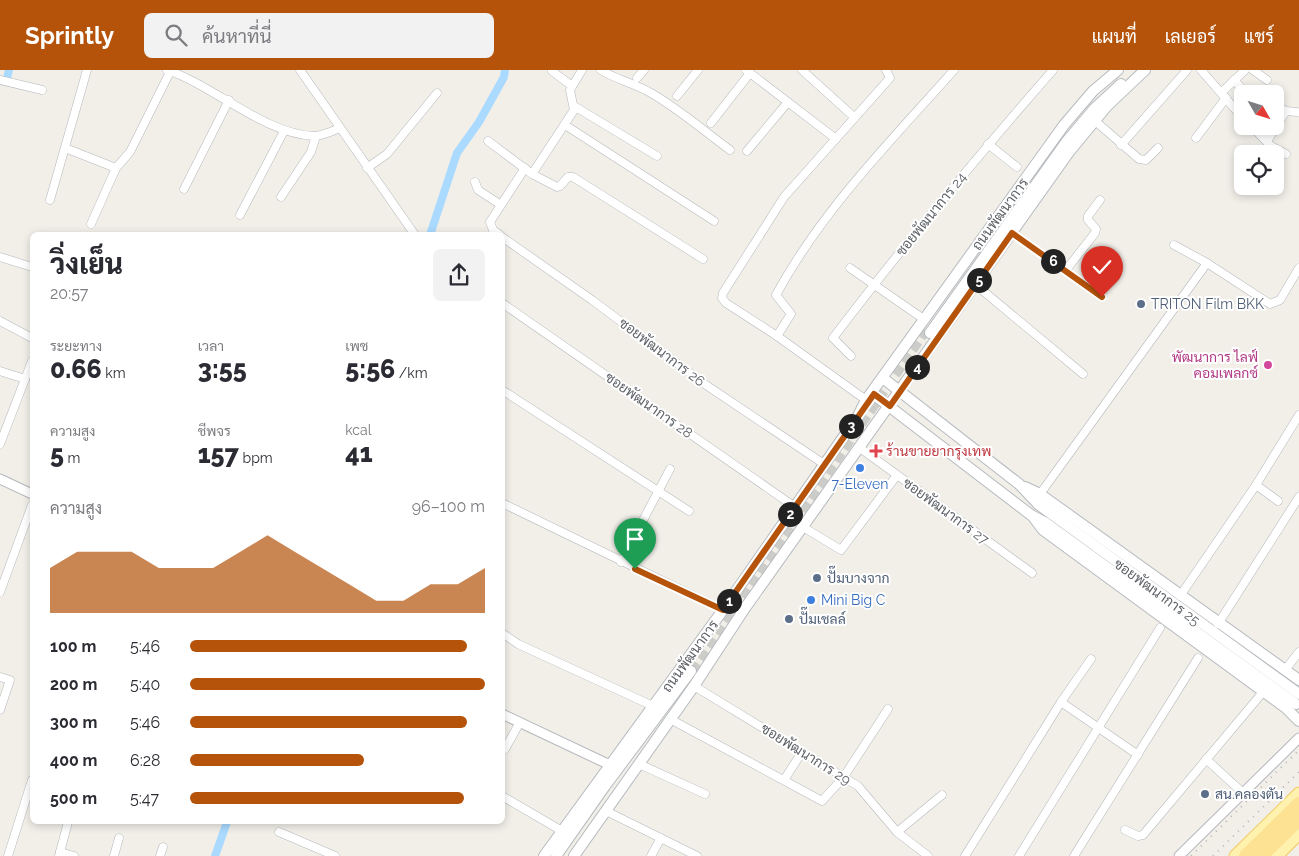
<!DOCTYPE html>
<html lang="th">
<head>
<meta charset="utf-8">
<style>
  body { margin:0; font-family:Raleway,Sarabun,sans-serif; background:#f2f2f3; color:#2b2b33; height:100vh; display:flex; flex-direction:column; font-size:19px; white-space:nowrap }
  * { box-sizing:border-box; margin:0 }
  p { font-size:16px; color:#7c7c81 }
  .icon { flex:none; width:28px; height:28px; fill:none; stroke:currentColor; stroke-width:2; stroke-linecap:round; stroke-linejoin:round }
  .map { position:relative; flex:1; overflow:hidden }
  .sheet { position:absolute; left:30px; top:162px; width:475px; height:592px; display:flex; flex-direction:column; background:#fff; border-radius:8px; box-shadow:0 2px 8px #0003 }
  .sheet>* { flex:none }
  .needle { width:32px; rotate:129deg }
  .controls { position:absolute; left:1234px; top:15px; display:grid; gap:10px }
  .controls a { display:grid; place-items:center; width:50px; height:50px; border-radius:8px; background:#fff; box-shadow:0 2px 8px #0003; font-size:25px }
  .pin { position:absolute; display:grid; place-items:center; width:42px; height:42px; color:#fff; margin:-51px -21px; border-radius:50% 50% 50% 0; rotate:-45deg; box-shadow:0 0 5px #0007 }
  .pin .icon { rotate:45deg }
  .km { position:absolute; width:25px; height:25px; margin:-12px; border-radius:50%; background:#222; color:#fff; font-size:14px; line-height:25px; text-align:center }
  .round { display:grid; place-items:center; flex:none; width:52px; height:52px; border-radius:8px; background:#f2f2f3 }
  .headline { display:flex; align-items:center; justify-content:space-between; height:85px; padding:0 20px }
  h1 { font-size:28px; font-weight:800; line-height:38px }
  .stats { display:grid; grid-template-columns:repeat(3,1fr); gap:8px; height:85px; padding:5px 20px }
  .stats div { display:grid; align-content:center }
  .stats b { font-size:25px; font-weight:800 }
  .stats small { font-size:14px; font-weight:400 }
  .stats p { font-size:14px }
  .chart { height:140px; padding:10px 20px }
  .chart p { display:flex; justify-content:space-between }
  .chart svg { width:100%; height:90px; margin-top:5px; fill:#b45309; opacity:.7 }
  ul { padding:0 20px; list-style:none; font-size:16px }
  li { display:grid; grid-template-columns:80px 60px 1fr; align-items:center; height:38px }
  li i { height:12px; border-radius:6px; background:#b45309 }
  header { display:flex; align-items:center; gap:30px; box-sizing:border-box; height:70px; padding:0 25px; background:#b45309; color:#fff }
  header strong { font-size:24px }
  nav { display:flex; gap:28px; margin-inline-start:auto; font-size:18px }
  .search { width:350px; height:45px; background:#f2f2f3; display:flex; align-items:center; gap:12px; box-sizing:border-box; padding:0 18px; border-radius:8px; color:#7c7c81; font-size:19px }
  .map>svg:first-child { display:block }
</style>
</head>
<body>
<header>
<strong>Sprintly</strong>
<div class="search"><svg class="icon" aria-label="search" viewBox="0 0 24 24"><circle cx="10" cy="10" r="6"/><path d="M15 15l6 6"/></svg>ค้นหาที่นี่</div>
<nav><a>แผนที่</a><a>เลเยอร์</a><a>แชร์</a></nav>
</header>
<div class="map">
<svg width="1299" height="786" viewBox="0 0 1299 786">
  <rect width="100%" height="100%" fill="#f1efe8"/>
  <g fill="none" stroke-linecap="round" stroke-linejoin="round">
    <g stroke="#aadaff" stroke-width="8">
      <path d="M7 8 9 0"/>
      <path d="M430 165 457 83 479 52 504 7 505 0"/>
      <path d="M215 786 227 752"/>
    </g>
    <path stroke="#ccccc8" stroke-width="10" stroke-dasharray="10 5" stroke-linecap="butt" d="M691 601 926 260"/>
    <g stroke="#b5b8bc" stroke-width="9">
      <g id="minor">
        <path d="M167 0C215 16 264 64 314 66 322 66 333 61 340 58"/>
        <path d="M300 0 415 165"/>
        <path d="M601 0C617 10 634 13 651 23 679 39 704 61 730 80"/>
        <path d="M746 0 836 69"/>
        <path d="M802 0 854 47"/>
        <path d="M1201 0 1242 47"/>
        <path d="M1253 0 1267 10"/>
        <path d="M552 1 572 16"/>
        <path d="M637 8 644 0"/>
        <path d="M0 10 42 20"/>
        <path d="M1234 10 1247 24"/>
        <path d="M1221 23 1245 0"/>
        <path d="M677 26 698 0"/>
        <path d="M1275 34 1286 41 1297 42"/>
        <path d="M574 36 657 86"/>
        <path d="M1094 50 1139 89 1146 90 1158 78"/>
        <path d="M711 53 750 3"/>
        <path d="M565 55 714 151"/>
        <path d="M1251 56 1271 76 1286 84"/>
        <path d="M1196 68 1226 28"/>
        <path d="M488 71 532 104 557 117 560 116 568 107H573L703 189"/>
        <path d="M1267 71 1286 41"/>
        <path d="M988 74 1017 97"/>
        <path d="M1121 75 1187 0"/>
        <path d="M65 78 116 98"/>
        <path d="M747 81 788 32"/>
        <path d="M367 98 387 84 437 23"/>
        <path d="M532 104 574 40 570 20 582 0"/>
        <path d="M475 112 478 120 501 135"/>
        <path d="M184 119 229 30"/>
        <path d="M281 127 311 82 316 66"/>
        <path d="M50 130 87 0"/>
        <path d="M240 145 284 61"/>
        <path d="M91 154 116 98 130 82 171 0"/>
        <path d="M1012 163 1102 227"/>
        <path d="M500 165 493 160 490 152 525 98"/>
        <path d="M502 167 592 230 706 315 824 394"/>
        <path d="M1174 175 1207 193 1270 234 1280 230 1299 198"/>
        <path d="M0 187 32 197"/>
        <path d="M850 198 925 250"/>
        <path d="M1066 200 1095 163 1096 159 1088 150V146L1100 130"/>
        <path d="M976 215 1083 304"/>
        <path d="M502 233 795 437"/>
        <path d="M0 251 32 268"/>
        <path d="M777 266 726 233 722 228 723 223 784 127 890 8 886 0"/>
        <path d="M851 286 833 268C903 176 977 87 1053 0"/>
        <path d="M0 301 25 309"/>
        <path d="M502 320 689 441"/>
        <path d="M866 330 777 266 791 244 776 225C822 140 890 72 954 0"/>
        <path d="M0 374 32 291"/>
        <path d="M860 378 1032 503"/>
        <path d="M1256 415 1278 431"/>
        <path d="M1040 424 1207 193"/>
        <path d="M502 433 723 540"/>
        <path d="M803 457 841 480 897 405"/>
        <path d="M621 492 670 399"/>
        <path d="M0 522 32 435"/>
        <path d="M1180 526 1256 415 1299 345"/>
        <path d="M1218 554 1299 427"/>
        <path d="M502 563 518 574 653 636"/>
        <path d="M1285 600 1299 582"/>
        <path d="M0 607 10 610 0 640"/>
        <path d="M694 616 858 716 897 762 928 786"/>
        <path d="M1061 632 1138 685"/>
        <path d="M670 649 822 731 843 708 888 639"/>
        <path d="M505 679 520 652"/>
        <path d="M1206 689 1243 723"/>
        <path d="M639 694 705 724"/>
        <path d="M784 710 802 682"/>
        <path d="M502 726 562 761"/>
        <path d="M606 741 697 786"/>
        <path d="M1125 760 1138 766 1143 765 1263 622"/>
        <path d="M279 762 335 786"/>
        <path d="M897 762 942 725"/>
        <path d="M60 782 74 786"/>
        <path d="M8 786 32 710"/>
        <path d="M59 786 68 752"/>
        <path d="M114 786 119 768"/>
        <path d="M160 786 163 777"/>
        <path d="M651 786 661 768"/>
        <path d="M965 786 1061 632 1091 589"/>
        <path d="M1019 786 1160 558"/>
        <path d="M1074 786 1198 588"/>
      </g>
    </g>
    <g stroke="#b5b8bc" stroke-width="11">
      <g id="tertiary">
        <path d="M0 409 32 424"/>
        <path d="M502 644 610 695"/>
        <path d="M1179 786 1299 668"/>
      </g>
    </g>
    <g stroke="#b6babf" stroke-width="12">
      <g id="secondary">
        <path d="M930 263 1067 71 1094 39 1121 14"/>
        <path d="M884 309 1019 414 1039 435 1299 624"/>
        <path d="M873 324 1031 445 1046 453 1296 634"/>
        <path d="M1025 417 1040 424 1299 610"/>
        <path d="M1034 448 1043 460 1286 638 1299 651"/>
        <path d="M544 786 723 540 858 346 866 330 1064 55 1093 21 1118 0"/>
        <path d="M556 786 605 716 691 601"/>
        <path d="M574 786 694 616 745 538 1069 82 1107 36 1145 0"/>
      </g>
    </g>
    <g stroke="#f2c960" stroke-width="13">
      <g id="primary">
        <path d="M1235 786 1299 723"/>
        <path d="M1277 786 1299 764"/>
      </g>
    </g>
    <g stroke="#f9ab00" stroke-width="16">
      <g id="motorway">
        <path d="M1246 786 1299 734"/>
        <path d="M1261 786 1299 749"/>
      </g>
    </g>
    <use href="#minor" stroke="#fff" stroke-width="8"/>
    <use href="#tertiary" stroke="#fff" stroke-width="9"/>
    <use href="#secondary" stroke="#fff" stroke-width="10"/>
    <use href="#primary" stroke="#fff2af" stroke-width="11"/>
    <use href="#motorway" stroke="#fde293" stroke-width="14"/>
    <g stroke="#b6b7b8" stroke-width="2" stroke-dasharray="1 6" stroke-linecap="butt">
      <path d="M1191 786 1299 680"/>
      <path d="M1213 786 1299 702"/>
    </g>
  </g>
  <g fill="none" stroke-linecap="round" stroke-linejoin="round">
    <g stroke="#fff" stroke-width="10">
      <path id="route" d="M635 499 723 540 874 324 890 336 1012 163 1102 227"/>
    </g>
    <use href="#route" stroke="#b45309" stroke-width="6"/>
  </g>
  <g fill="#5c6f8a" stroke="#fff" stroke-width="2">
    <circle cx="1141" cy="234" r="5"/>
    <circle cx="817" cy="508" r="5"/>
    <circle cx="789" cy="549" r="5"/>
    <circle cx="1205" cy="724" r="5"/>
  </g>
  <circle fill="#d1479c" stroke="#fff" stroke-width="2" cx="1268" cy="295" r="5"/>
  <path fill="#e0444e" stroke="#fff" stroke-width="2" d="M873.5 373.5h5v5h5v5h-5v5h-5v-5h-5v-5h5z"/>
  <g fill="#3f7fe0" stroke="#fff" stroke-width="2">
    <circle cx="860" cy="398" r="5"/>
    <circle cx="811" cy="530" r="5"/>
  </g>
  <g text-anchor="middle" stroke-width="4" stroke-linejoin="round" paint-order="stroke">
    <g font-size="14" fill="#5f6368" stroke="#fff">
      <text transform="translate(931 144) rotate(-51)" y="5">ซอยพัฒนาการ 24</text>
      <text transform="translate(1000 144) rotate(-54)" y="5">ถนนพัฒนาการ</text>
      <text transform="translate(662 282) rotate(37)" y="5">ซอยพัฒนาการ 26</text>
      <text transform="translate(649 335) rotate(35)" y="5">ซอยพัฒนาการ 28</text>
      <text transform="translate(946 441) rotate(36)" y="5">ซอยพัฒนาการ 27</text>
      <text transform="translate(1157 522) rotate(36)" y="5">ซอยพัฒนาการ 25</text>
      <text transform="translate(690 586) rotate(-54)" y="5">ถนนพัฒนาการ</text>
      <text transform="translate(806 684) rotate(32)" y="5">ซอยพัฒนาการ 29</text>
    </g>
    <g font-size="14" fill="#4e5e75" stroke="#fff" text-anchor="start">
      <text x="1151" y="239">TRITON Film BKK</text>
      <text x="827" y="513">ปั๊มบางจาก</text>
      <text x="799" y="554">ปั๊มเชลล์</text>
      <text x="1215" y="729">สน.คลองตัน</text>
    </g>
    <g font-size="14" fill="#b23c85" stroke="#fff" text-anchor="end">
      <text x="1258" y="292">พัฒนาการ ไลฟ์<tspan x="1258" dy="16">คอมเพลกซ์</tspan></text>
    </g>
    <g font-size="14" fill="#be3a42" stroke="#fff" text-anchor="start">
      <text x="886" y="386">ร้านขายยากรุงเทพ</text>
    </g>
    <g font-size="14" fill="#366cbe" stroke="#fff">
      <text x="860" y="419">7-Eleven</text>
      <text x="821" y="535" text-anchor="start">Mini Big C</text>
    </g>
  </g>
</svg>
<div class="controls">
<a><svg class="needle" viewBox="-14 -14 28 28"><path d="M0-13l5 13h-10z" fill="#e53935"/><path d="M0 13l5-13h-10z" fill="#7c7c81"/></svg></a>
<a><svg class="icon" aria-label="locate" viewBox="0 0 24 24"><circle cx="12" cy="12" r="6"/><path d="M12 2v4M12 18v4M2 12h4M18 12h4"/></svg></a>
</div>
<div class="pin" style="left:635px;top:499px;background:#1e9e55"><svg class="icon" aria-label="arrive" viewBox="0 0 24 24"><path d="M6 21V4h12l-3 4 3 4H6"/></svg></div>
<div class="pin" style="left:1102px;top:227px;background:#d93025"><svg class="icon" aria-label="check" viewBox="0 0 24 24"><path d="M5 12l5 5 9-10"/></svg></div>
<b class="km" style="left:729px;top:531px">1</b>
<b class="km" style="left:790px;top:444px">2</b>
<b class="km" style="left:851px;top:356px">3</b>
<b class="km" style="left:917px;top:297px">4</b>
<b class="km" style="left:979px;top:210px">5</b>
<b class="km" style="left:1053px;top:191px">6</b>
<section class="sheet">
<div class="headline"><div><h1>วิ่งเย็น</h1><p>20:57</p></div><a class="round"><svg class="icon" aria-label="share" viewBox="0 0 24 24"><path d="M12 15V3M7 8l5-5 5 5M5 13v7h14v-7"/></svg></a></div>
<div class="stats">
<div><p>ระยะทาง</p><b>0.66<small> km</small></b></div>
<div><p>เวลา</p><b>3:55</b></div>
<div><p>เพซ</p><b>5:56<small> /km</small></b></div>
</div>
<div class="stats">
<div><p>ความสูง</p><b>5<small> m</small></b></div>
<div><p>ชีพจร</p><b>157<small> bpm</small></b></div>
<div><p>kcal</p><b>41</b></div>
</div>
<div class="chart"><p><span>ความสูง</span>96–100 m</p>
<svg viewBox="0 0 160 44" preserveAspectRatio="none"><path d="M0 44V22L10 14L20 14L30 14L40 22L50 22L60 22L70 14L80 6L90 14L100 22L110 30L120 38L130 38L140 30L150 30L160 22V44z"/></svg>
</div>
<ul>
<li><b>100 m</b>5:46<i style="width:94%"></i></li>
<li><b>200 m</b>5:40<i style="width:100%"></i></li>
<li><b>300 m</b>5:46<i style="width:94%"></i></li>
<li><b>400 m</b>6:28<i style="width:59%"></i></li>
<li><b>500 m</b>5:47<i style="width:93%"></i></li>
</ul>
</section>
</div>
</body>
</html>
